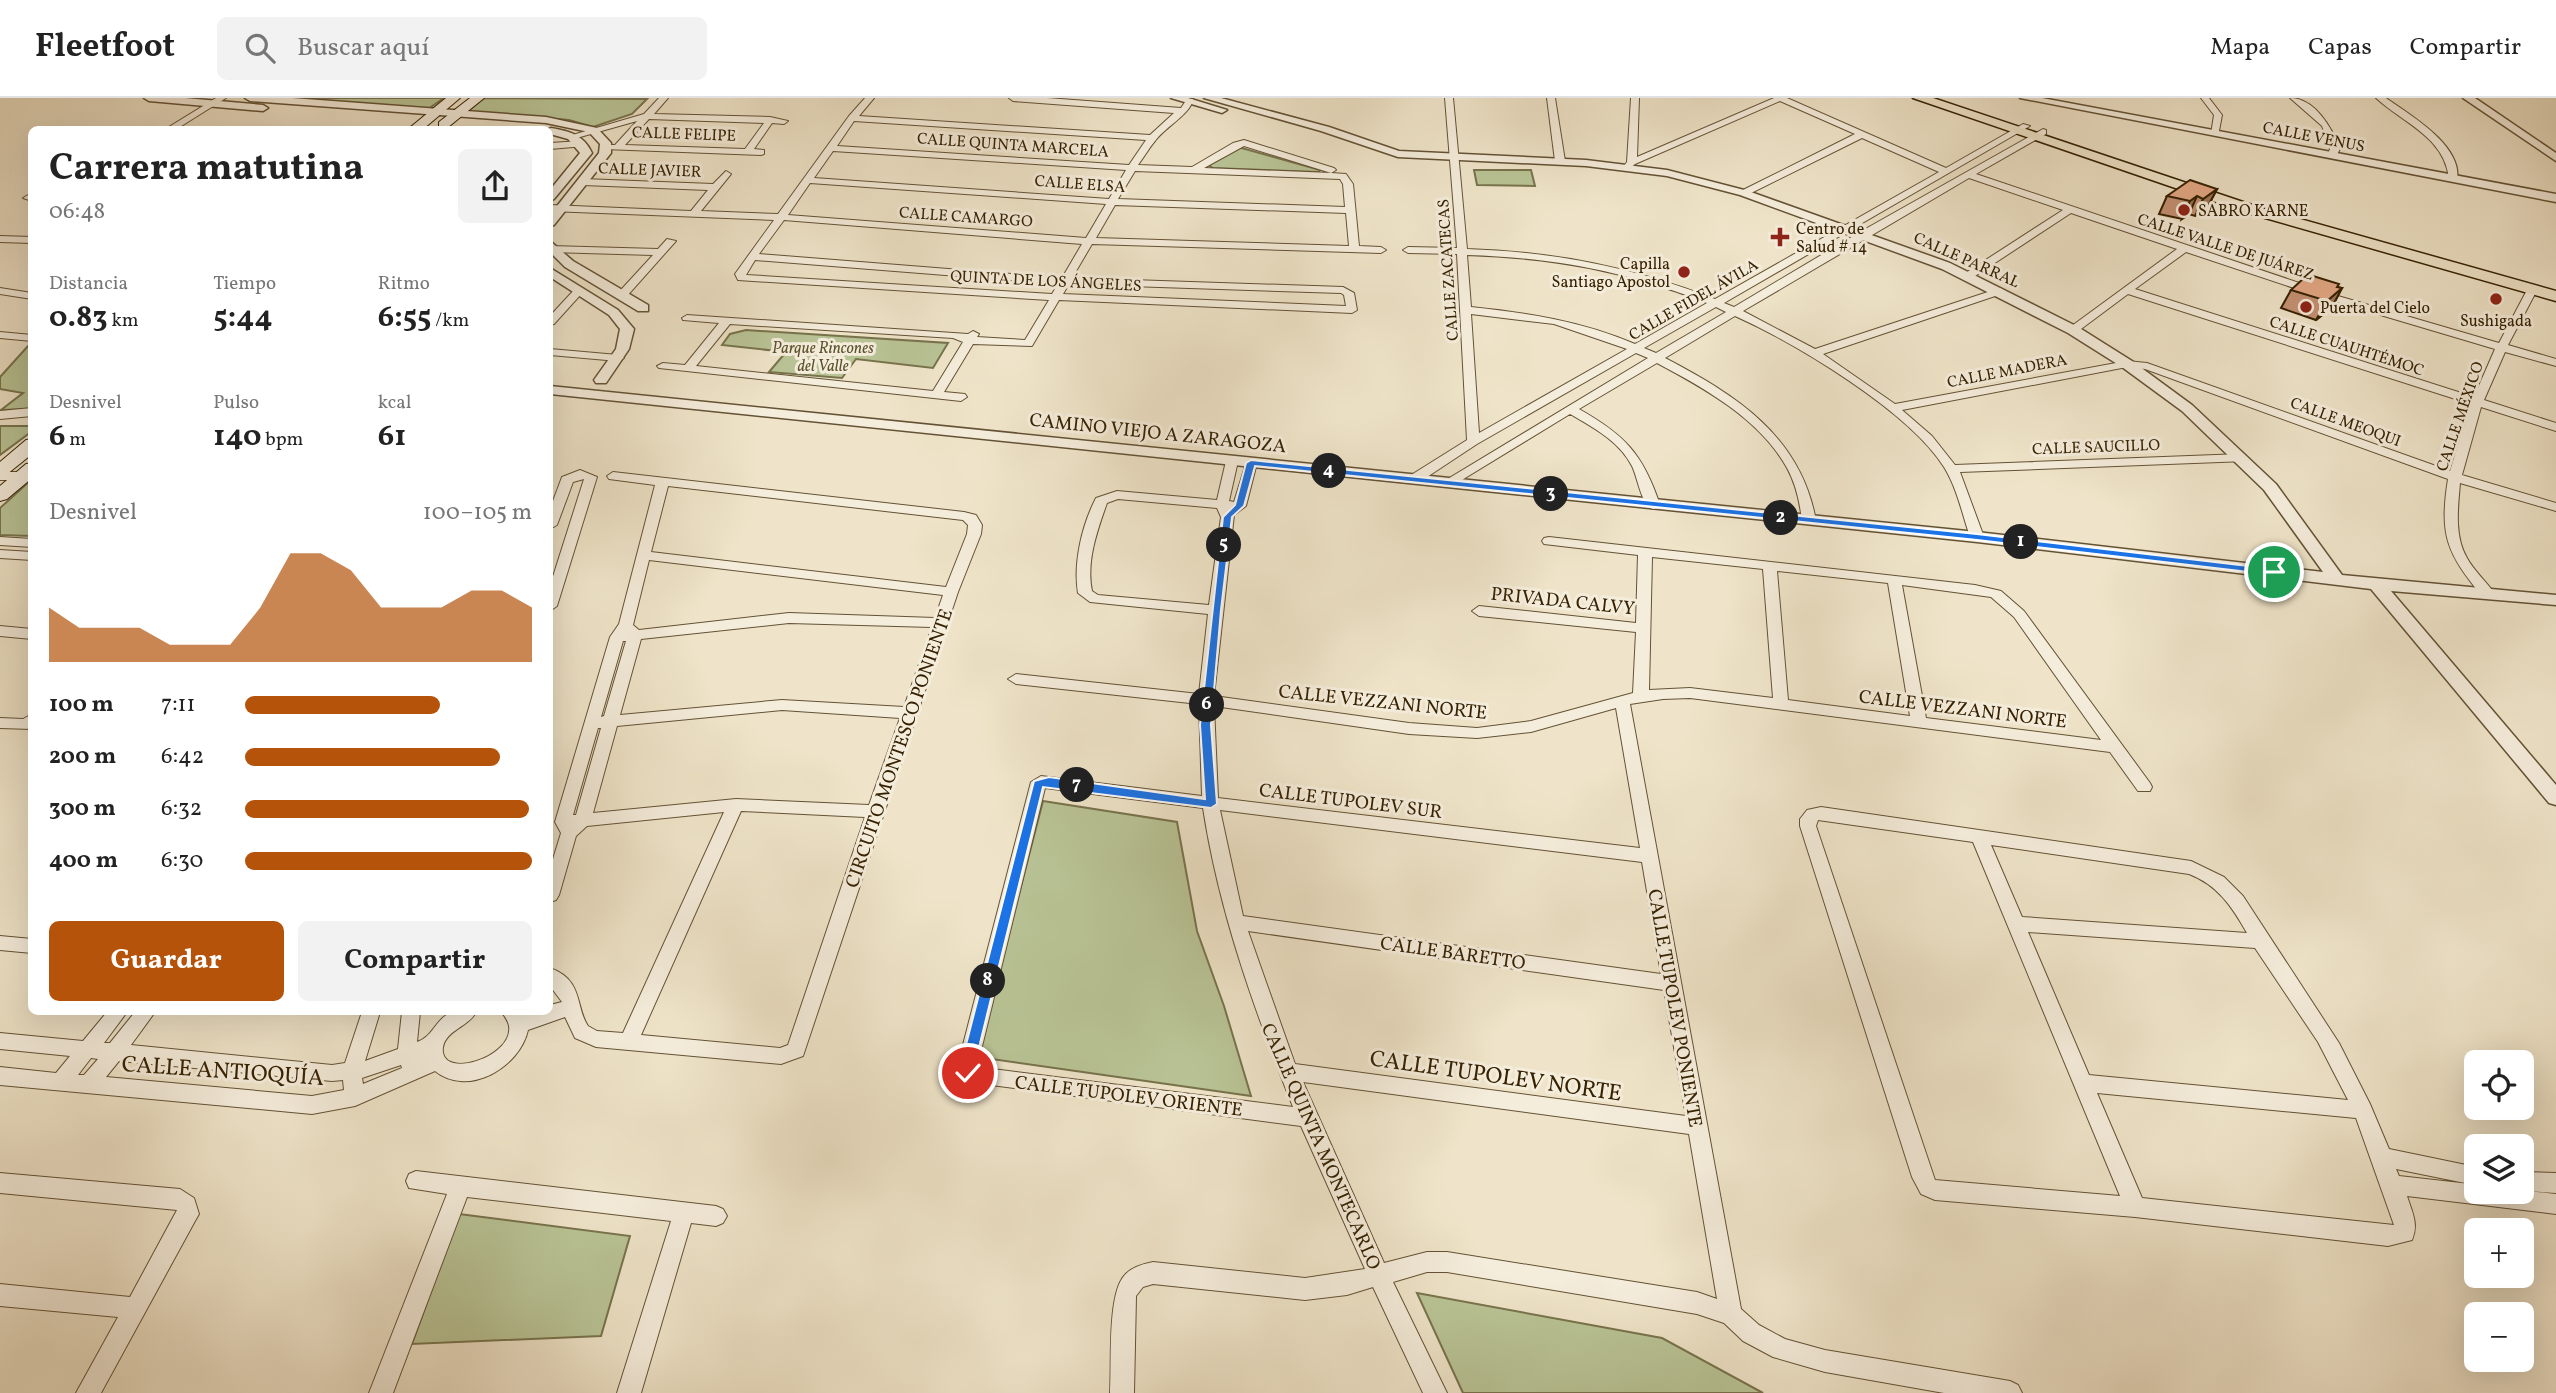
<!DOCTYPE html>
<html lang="es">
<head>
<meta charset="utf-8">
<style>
  body { margin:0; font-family:Vollkorn,serif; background:#f2f2f2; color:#222; height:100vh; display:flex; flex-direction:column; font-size:26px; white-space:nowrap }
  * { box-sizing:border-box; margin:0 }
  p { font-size:23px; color:#767676 }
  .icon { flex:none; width:38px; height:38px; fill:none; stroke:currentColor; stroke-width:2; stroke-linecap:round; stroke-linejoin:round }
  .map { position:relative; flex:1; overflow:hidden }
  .side { position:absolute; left:28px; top:28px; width:525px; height:889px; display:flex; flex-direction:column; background:#fff; border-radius:10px; box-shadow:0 7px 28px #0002 }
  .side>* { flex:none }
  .buttons { position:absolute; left:2464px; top:952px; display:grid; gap:14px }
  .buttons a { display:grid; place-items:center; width:70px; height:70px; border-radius:10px; background:#fff; box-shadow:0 7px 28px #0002; font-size:35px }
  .pin { position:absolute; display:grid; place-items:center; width:60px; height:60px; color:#fff; margin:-30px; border:4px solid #fff; border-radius:50%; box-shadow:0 2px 7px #0007 }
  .km { position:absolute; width:35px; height:35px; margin:-18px; border-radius:50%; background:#222; color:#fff; font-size:19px; line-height:35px; text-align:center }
  .round { display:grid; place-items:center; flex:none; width:74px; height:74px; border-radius:10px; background:#f2f2f2 }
  .headline { display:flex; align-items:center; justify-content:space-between; height:119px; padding:0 21px }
  h1 { font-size:38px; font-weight:700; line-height:52px }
  .figures { display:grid; grid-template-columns:repeat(3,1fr); gap:10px; height:119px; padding:7px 21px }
  .figures div { display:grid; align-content:center }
  .figures b { font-size:30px; font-weight:700 }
  .figures small { font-size:19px; font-weight:400 }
  .figures p { font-size:19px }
  .chart { height:196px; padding:14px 21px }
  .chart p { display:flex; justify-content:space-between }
  .chart svg { width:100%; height:126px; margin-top:7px; fill:#b45309; opacity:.7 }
  .action { display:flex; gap:14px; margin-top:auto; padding:14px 21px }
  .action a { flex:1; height:80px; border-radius:10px; background:#b45309; color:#fff; font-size:28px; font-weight:700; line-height:80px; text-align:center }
  .action a+a { background:#f2f2f2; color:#222 }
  ul { padding:0 21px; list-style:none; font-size:23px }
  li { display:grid; grid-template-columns:112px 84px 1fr; align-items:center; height:52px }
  li i { height:18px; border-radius:9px; background:#b45309 }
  header { display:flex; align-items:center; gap:42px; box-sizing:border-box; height:98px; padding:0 35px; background:#fff; border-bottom:2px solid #e0e0e0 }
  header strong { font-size:33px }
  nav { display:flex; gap:38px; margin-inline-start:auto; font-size:24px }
  .search { width:490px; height:63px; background:#f2f2f2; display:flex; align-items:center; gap:18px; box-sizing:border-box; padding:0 24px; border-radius:10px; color:#767676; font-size:26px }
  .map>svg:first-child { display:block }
</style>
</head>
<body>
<header>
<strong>Fleetfoot</strong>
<div class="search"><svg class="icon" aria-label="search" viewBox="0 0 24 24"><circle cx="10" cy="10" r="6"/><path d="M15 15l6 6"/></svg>Buscar aquí</div>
<nav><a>Mapa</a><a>Capas</a><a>Compartir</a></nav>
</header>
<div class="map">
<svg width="2556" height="1295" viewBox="0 0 2556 1295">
  <rect width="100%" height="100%" fill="#efe4c9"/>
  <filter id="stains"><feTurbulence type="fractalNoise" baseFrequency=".00286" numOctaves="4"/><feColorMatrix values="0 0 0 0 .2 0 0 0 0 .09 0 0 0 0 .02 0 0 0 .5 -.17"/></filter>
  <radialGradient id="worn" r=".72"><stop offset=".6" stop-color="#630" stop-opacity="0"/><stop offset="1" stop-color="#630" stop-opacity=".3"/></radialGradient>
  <g fill="#b9c496" stroke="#78734c" stroke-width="2">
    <path d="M303 0H444L428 11 300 2Z"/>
    <path d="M484 0 647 1 632 16 593 29 569 22 467 14Z"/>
    <path d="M1238 49 1320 72 1319 74 1213 70 1208 67Z"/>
    <path d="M1474 72H1531L1535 88 1477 87Z"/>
    <path d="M746 232 948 245 933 270 856 261 842 280 769 274 786 254 722 247 730 236Z"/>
    <path d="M28 248H31V311L1 312 23 295 0 291V279Z"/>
    <path d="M0 328H31V334L0 357Z"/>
    <path d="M31 382V438L0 437V410Z"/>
    <path d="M1043 703 1177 724 1197 833 1224 908 1251 998 977 959Z"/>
    <path d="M459 1116 630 1138 601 1238 412 1246Z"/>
    <path d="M1417 1195 1662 1240 1763 1295H1463Z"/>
  </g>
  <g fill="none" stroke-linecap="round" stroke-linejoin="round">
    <g stroke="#645234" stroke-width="2">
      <g id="minor">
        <path d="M216 0H226L175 32H164Z"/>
        <path d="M659 0H668L654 16 770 19 788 23 784 26 772 25 754 51 764 52V56L761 57 604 51V47H615L637 23 573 41 569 38 644 16ZM649 21 764 25 745 51 625 47Z"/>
        <path d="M865 0H874L859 18 1150 37 1174 15 1013 3 1009 0H1047L1181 10 1187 1H1193C1191 16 1165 29 1155 43 1149 50 1144 59 1138 67L1192 69 1233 45 1244 42 1334 70 1336 72 1331 75 1346 76 1353 86 1359 148 1381 149 1386 152 1381 155 1092 146 1072 180 1343 189 1354 195 1357 212 1352 215 1059 202 1032 248 973 246 944 294 965 296 967 299 961 303 659 270 657 268 663 265 685 267 719 225 683 222 682 220 687 217 968 236 973 233 979 236 977 239 1025 242 1049 202 738 182 735 176 774 122 550 113V107L691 113 708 92 583 87 578 84 583 81 713 86 726 73 731 76 701 113 778 116 849 18ZM854 23 1146 42 1129 67 837 48ZM1244 48 1328 74 1331 75 1204 70ZM833 53 1126 72 1109 101 814 80ZM1135 73 1340 81 1343 86 1345 109 1118 101ZM810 85 1106 106 1086 140 788 117ZM1115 107 1346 115 1349 148 1096 140ZM784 122 1082 146 1062 180 759 156ZM755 162 1058 186 1052 196 746 177ZM1069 186 1341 195 1344 197 1346 208 1063 196ZM730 226 953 240 963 244 933 293 696 268Z"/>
        <path d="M1445 0H1453L1467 151C1556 154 1632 169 1715 201L1939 74 1862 40 1747 97H1741V93L1855 36 1780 3 1635 66 1628 72 1623 69 1627 64 1631 0H1639L1637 59 1774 0H1787L1946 70 2023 26 2030 28 1724 205 1734 209 1860 134 2043 31 2046 32V36L1976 76 2338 198 2499 245 2527 192 2536 190 2537 192 2508 247 2556 261V268L2505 254 2484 302 2556 325V333L2481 309 2462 377 2556 405V413L2460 385C2458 409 2454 438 2467 460 2474 473 2486 483 2494 495L2487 499 2482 498C2447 455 2439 438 2448 381L2145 271 2127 269 1902 312 1932 338 1955 367 2242 356 2248 360 2246 363 1960 374 1984 439 1977 443 1970 439C1962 415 1957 390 1944 369 1909 313 1795 245 1735 218L1665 260C1736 297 1801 338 1816 423L1814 426H1804L1802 423C1800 405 1796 386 1787 370 1760 321 1704 290 1657 265L1579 311C1625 337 1643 356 1660 407L1658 410 1653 411C1641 407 1638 380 1632 368 1619 343 1594 330 1570 316L1452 388H1442L1441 385 1648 260 1636 255 1477 346 1418 385H1408V379L1467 342 1457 156 1408 155 1403 152 1408 149 1457 150ZM1969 80 2063 112 1964 176V180H1972L2071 115 2177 151 2069 230V234H2077L2128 196 2471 306 2450 373 2147 265 2127 263 1895 306 1823 256 2004 195 2005 193 2000 190 1815 251 1743 213ZM2186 154 2330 202 2495 251 2474 299 2135 191ZM1467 157C1556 160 1624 173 1707 205L1635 246C1582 223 1528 215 1471 209ZM1716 209 1726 214 1656 255 1644 250ZM1471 216 1554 226 1627 251 1479 335Z"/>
        <path d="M1547 0H1555L1565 63 1560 66 1555 63Z"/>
        <path d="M2201 0H2209L2222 17 2218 38 2211 36 2214 17Z"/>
        <path d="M2290 0C2315 0 2332 30 2340 51L2335 60 2327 58 2330 51 2322 28Z"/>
        <path d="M2376 0H2386C2410 17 2464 48 2457 83L2449 81C2445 39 2403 25 2376 0Z"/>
        <path d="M582 43 585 44V48L550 51V45Z"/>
        <path d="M28 97H32V103L23 100Z"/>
        <path d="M0 138 32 139V145L0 144Z"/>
        <path d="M667 141 676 143 627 198H619V194L653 157 550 154V148L658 151Z"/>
        <path d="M0 190 32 195V201L0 196Z"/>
        <path d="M574 192 583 194 554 226 550 227V218Z"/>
        <path d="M0 234 32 237V243L0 240Z"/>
        <path d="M550 251 618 257 624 260 618 263 550 257Z"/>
        <path d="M32 310V318L0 321V313Z"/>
        <path d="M1232 359 1238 363 1229 403 1234 404 1247 362H1255L1257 365 1246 408 1234 417 1214 598 1409 625 1477 630 1531 623 1633 595 1636 534 1479 518 1472 513 1479 508 1636 525 1638 457 1544 446 1542 443 1544 440 1549 439 1975 487 2001 493 2024 513 2150 685 2152 689 2150 693H2138L2110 654 1690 600 1663 601 1630 606 1741 1211 1759 1227 1785 1241 1825 1252 2010 1283 2018 1287 2022 1295H1944L1825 1274 1773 1259 1743 1243 1724 1225 1697 1216 1447 1174H1427L1393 1184 1447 1295H1423L1373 1189 1347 1197 1305 1202 1153 1186 1143 1189 1136 1198 1134 1295H1110C1112 1267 1107 1198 1124 1178 1131 1169 1143 1166 1153 1164L1305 1180 1365 1171 1301 1028 968 984 961 982 957 970 1031 684 1041 678 1202 698 1199 606 1016 586 1008 581 1016 576 1199 596 1208 516 1090 504 1078 495C1073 465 1082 427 1096 400L1117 393 1217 402 1226 363ZM1118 401 1217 410 1221 419 1209 507 1098 497 1092 493C1086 464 1097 433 1107 405ZM1652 459 1763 471 1773 600 1690 590 1649 592ZM1777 473 1888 485 1910 618 1788 602ZM1902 487 1991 499 2014 519 2101 642 1926 620ZM1214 608 1409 636 1477 640 1531 634 1616 610 1640 750 1218 700ZM1045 690 1203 710C1219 814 1254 911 1293 1009L977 969ZM1220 712 1642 764 1661 876 1243 818ZM1248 833 1664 892 1686 1018 1295 966ZM1303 984 1689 1036 1717 1201 1697 1194 1447 1154H1427L1384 1165Z"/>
        <path d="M580 372 597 379 557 508 550 513V488L584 381 573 384 557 427 550 431V411L562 379Z"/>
        <path d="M0 374H23L29 378 23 382H0Z"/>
        <path d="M613 374 964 414 976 417 982 427 981 436 958 494 803 958 781 966 596 949 575 940 565 919 528 932C520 969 468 1000 435 973L355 1008 312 1016 0 987V969L56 975 70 958 0 951V935L83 943 107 914H127L104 945H110L135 914H155L131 947 332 967 345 965 362 914H380L365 963 398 951 402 914H420L417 944C434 938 435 921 452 914 459 912 469 914 476 914 470 928 446 932 443 949 438 983 514 960 509 928 508 922 504 918 502 914H522L524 917 532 914H550V907L562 904 550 888V870C584 882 575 909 588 928L597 933 623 935 724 714 587 728 576 738 559 797 556 802 550 804V771L561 735 555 724 610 539 619 526 655 387 609 381 607 378ZM668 388 963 422 968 427 967 436 946 489 651 454ZM649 462 943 497 935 520 789 515 639 532 633 527ZM789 525 932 529 904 609 782 602 620 617 641 541ZM623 543H626L604 618 601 619ZM782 612 900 620 869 707 736 701 593 715 617 628ZM598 630H601L576 717H573ZM741 713 865 719 788 947 780 950 641 937ZM91 960 98 961 84 977H78ZM119 963 332 983 343 982 344 992 312 998 106 979ZM401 967 402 970 363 986 362 980Z"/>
        <path d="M0 439 32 441V449L0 447Z"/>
        <path d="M0 452 32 454V462L0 460Z"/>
        <path d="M0 528 32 531V541L0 538Z"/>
        <path d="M32 616V631L0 630V620L23 621Z"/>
        <path d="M1821 709 2191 763 2224 779 2243 798 2339 945 2370 1006 2389 1051 2476 1069V1094H2522V1074L2556 1075V1095L2527 1093 2556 1096V1116L2407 1098C2412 1114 2419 1126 2412 1142L2388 1148 2135 1119 1935 1102 1921 1096 1912 1079 1800 728V721L1807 712ZM1818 722 1973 744 2120 1098 1935 1082 1816 728ZM1991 747 2189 776C2218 787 2232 809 2247 835L2022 819ZM2028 834 2255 850 2318 944 2348 1002 2089 977ZM2097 995 2356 1020 2394 1127 2142 1100ZM2396 1071 2470 1086 2399 1078Z"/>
        <path d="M0 838 32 841V855L0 852Z"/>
        <path d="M416 1073 716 1108 723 1111 727 1118 723 1125 716 1128 691 1125 641 1295H617L671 1123 467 1099 393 1295H369L447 1096 409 1090 406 1083 409 1076Z"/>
        <path d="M0 1075 180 1091 194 1100 199 1116 195 1123 101 1295H76L118 1219 0 1208V1186L130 1199 177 1112 0 1095Z"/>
      </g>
    </g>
    <g stroke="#645234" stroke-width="3">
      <g id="tertiary">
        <path d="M144 0H185L263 7 268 10 263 13 149 3Z"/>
        <path d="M245 0H292L546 19 597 30 611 45V55L554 127 550 128V117L599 55 600 46 589 34 546 25 250 3Z"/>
        <path d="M1171 0H1188L1227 12 1222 15Z"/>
        <path d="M1204 0H1221L1329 29 1399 53 1586 62 1667 72 1748 93 1950 165 2078 229 2132 263 2192 307 2276 386 2342 477 2556 497V507L2391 493 2556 687V707L2549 705 2371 491 1977 444 550 296V288L1977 434 2323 474 2264 392 2182 313 2122 269 2068 235 1942 171 1740 97 1667 78 1586 68 1398 59 1321 33Z"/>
        <path d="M2020 0H2042L2556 96V104Z"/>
        <path d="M2463 0H2475L2556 55V63Z"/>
        <path d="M551 30C569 33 584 37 592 55L554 101 550 103V92L580 55 568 41 550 36V32H547Z"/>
        <path d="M550 143 573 163 648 207V213H638L565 169 550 154Z"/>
        <path d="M550 170 618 212 634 231 629 251 606 285H596L594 282 616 251 620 231 609 217 550 179Z"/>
      </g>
    </g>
    <g stroke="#362202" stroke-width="2">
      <g id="secondary">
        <path d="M446 0H460L422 32H407Z"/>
        <path d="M470 0H484L447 30H439V24Z"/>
        <path d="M32 341V356L6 377 0 378V364L26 342Z"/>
        <path d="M32 365V380L7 401 0 403V388L26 366Z"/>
      </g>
    </g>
    <g stroke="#362202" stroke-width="3">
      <path id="primary" d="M1913 0H1933L2261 110 2556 193V203L2251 116Z"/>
    </g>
    <use href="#minor" fill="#f5eddc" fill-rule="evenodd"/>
    <use href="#tertiary" fill="#f5eddc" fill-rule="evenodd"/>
    <use href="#secondary" fill="#f5eddc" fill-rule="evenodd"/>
    <use href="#primary" fill="#efe4c9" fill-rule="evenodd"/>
  </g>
  <g fill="#c59275" stroke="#362202" stroke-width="2">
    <path d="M2217 91 2208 108 2195 118 2189 116 2182 121 2159 116 2167 98Z"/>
    <path d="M2337 189 2342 190 2332 209 2316 222 2281 210 2291 192Z"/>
  </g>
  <g fill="#a0775f" stroke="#362202" stroke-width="2">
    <path d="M2217 91 2208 108 2195 118 2203 101Z"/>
    <path d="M2197 98 2189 116 2182 121 2190 103Z"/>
    <path d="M2342 190 2332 209 2316 222 2327 203Z"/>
  </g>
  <g fill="#e5aa88" stroke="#362202" stroke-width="2">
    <path d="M2190 82 2217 91 2203 101 2197 98 2190 103 2167 98Z"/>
    <path d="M2313 178 2339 186 2337 189 2342 190 2327 203 2291 192 2305 179Z"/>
  </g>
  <path fill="#1a73e8" stroke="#fff" stroke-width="2" d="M1251 362 1977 436 2274 471 2279 474 2274 477 1977 442 1255 368 1244 408 1232 419 1221 512 1211 627 1217 706 1211 710 1043 689 974 970 973 980H963L960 970 1034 683 1049 679 1205 701 1200 627 1223 419 1235 407 1246 365Z"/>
  <g fill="#8f2418" stroke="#f5eddc" stroke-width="2.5">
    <circle cx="2184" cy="112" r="7"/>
    <path d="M1776.5 128.5h7v7h7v7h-7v7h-7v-7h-7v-7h7z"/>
    <circle cx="1684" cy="174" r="7"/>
    <circle cx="2496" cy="201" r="7"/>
    <circle cx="2306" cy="209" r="7"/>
  </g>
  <g text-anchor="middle" stroke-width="6" stroke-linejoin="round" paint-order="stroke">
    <g font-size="16" fill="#362202" stroke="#f5eddc">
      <text transform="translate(684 35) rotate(2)" y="6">CALLE FELIPE</text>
      <text transform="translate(2314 38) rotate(11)" y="6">CALLE VENUS</text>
      <text transform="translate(1013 46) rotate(4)" y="6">CALLE QUINTA MARCELA</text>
      <text transform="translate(650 71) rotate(2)" y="6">CALLE JAVIER</text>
      <text transform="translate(1080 85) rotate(4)" y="6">CALLE ELSA</text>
      <text transform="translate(966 118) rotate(4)" y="6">CALLE CAMARGO</text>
      <text transform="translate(2226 148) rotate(18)" y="6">CALLE VALLE DE JUÁREZ</text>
      <text transform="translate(1967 161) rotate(24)" y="6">CALLE PARRAL</text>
      <text transform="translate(1447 172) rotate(-94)" y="6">CALLE ZACATECAS</text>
      <text transform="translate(1046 182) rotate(3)" y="6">QUINTA DE LOS ÁNGELES</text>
      <text transform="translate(1693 201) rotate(-30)" y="6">CALLE FIDEL ÁVILA</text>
      <text transform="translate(2347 247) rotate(18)" y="6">CALLE CUAUHTÉMOC</text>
      <text transform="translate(2007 272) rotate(-11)" y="6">CALLE MADERA</text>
      <text transform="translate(2459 318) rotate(-71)" y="6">CALLE MÉXICO</text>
      <text transform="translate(2346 323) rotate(20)" y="6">CALLE MEOQUI</text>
      <text transform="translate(2096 348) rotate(-2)" y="6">CALLE SAUCILLO</text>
    </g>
    <g font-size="16" fill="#362202" stroke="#f5eddc" text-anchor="start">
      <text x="2198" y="118">SABRO KARNE</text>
      <text x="1796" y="136">Centro de<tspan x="1796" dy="18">Salud # 14</tspan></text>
      <text x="1670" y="171" text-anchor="end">Capilla<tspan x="1670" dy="18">Santiago Apostol</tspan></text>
      <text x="2320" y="215">Puerta del Cielo</text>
      <text x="2496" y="228" text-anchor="middle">Sushigada</text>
    </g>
    <g font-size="16" font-style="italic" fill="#5d532e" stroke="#f5eddc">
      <text x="823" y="255">Parque Rincones<tspan x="823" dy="18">del Valle</tspan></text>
    </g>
    <g font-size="19" fill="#362202" stroke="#f5eddc">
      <text transform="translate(1158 334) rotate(6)" y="7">CAMINO VIEJO A ZARAGOZA</text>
      <text transform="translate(1563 502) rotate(6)" y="7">PRIVADA CALVY</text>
      <text transform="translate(1383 603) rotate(6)" y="7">CALLE VEZZANI NORTE</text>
      <text transform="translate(1963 610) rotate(7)" y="7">CALLE VEZZANI NORTE</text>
      <text transform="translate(898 650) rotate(-71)" y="7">CIRCUITO MONTESCO PONIENTE</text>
      <text transform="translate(1351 702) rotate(7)" y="7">CALLE TUPOLEV SUR</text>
      <text transform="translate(1453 854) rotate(8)" y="7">CALLE BARETTO</text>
      <text transform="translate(1676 910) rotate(80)" y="7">CALLE TUPOLEV PONIENTE</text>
      <text transform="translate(1129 997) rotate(7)" y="7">CALLE TUPOLEV ORIENTE</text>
      <text transform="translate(1322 1048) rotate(66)" y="7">CALLE QUINTA MONTECARLO</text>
    </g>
    <g font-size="23" fill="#362202" stroke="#f5eddc">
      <text transform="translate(223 972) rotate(4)" y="8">CALLE ANTIOQUÍA</text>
      <text transform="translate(1496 977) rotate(8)" y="8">CALLE TUPOLEV NORTE</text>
    </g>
  </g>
  <rect width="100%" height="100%" filter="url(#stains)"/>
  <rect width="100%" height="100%" fill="url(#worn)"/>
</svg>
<div class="buttons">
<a><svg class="icon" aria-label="locate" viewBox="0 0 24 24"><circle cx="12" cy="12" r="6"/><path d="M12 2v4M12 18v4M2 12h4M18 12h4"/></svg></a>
<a><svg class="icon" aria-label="layers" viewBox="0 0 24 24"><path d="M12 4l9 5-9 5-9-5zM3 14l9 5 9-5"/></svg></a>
<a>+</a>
<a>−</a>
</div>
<div class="pin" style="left:2274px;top:474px;background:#1e9e55"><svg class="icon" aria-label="arrive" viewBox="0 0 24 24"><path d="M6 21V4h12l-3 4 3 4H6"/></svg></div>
<div class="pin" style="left:968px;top:975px;background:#d93025"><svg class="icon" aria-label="check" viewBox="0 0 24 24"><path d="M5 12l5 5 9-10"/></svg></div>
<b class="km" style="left:2021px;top:444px">1</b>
<b class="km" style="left:1781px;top:420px">2</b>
<b class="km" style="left:1551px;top:396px">3</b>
<b class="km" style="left:1329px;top:373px">4</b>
<b class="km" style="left:1224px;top:447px">5</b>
<b class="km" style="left:1207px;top:607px">6</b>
<b class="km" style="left:1077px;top:687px">7</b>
<b class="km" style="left:988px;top:883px">8</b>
<section class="side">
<div class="headline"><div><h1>Carrera matutina</h1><p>06:48</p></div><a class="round"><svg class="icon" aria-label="share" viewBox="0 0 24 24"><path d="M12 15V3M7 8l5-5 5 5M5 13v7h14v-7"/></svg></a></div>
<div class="figures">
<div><p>Distancia</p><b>0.83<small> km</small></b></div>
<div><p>Tiempo</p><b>5:44</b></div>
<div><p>Ritmo</p><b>6:55<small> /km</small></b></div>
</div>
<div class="figures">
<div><p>Desnivel</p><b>6<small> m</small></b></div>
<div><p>Pulso</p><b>140<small> bpm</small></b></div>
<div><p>kcal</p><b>61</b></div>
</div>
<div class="chart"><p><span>Desnivel</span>100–105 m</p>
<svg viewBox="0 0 160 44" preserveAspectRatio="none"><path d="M0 44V25L10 32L20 32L30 32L40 38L50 38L60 38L70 25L80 6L90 6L100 12L110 25L120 25L130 25L140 19L150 19L160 25V44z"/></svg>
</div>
<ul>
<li><b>100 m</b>7:11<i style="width:68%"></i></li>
<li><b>200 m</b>6:42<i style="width:89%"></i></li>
<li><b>300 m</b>6:32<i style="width:99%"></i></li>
<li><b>400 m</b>6:30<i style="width:100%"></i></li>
</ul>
<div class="action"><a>Guardar</a><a>Compartir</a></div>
</section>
</div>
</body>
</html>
